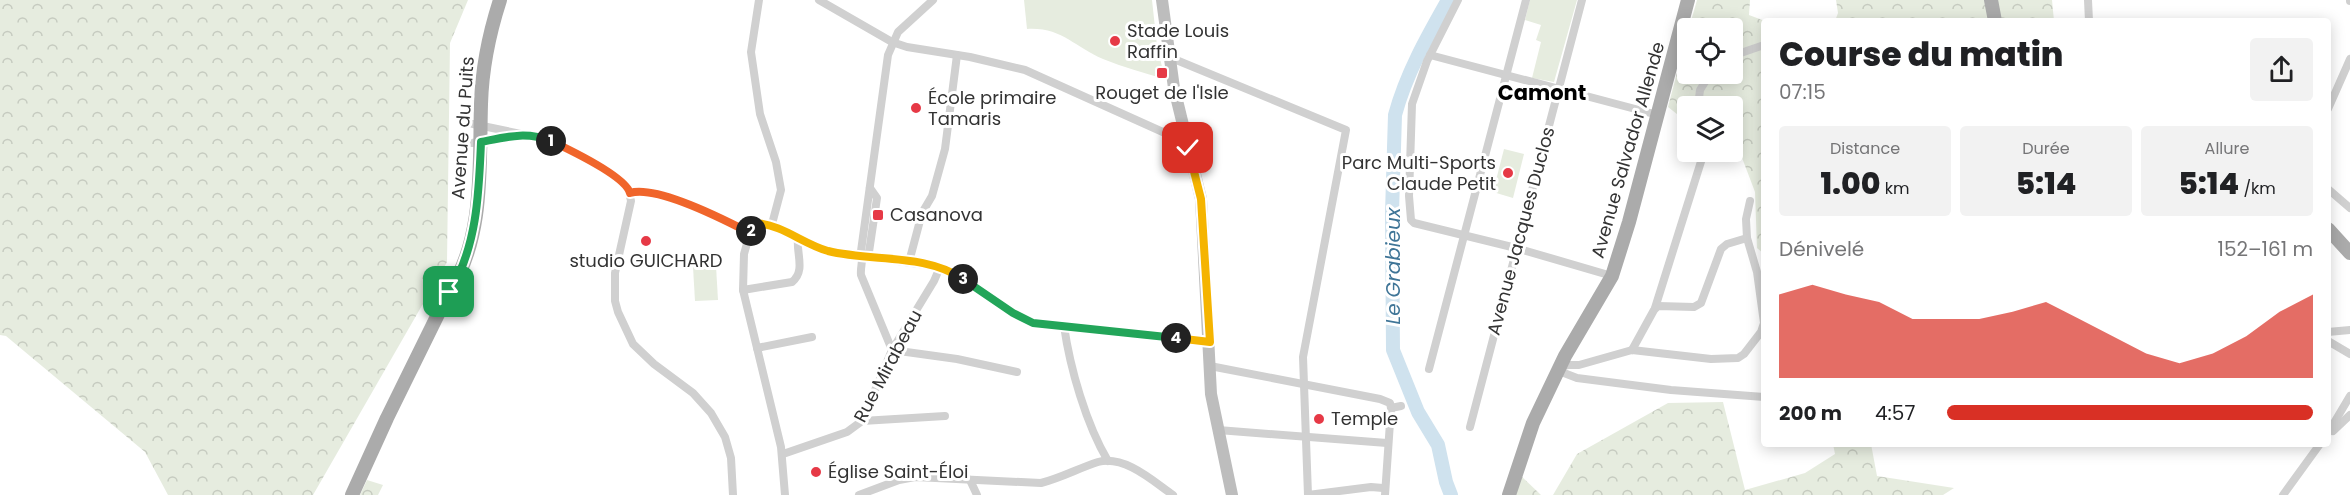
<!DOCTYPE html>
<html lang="fr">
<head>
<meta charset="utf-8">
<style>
  body { margin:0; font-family:Poppins,sans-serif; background:#f2f2f2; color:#202124; height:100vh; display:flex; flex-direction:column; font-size:22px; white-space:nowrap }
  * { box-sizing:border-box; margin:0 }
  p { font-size:20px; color:#757577 }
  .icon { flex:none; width:33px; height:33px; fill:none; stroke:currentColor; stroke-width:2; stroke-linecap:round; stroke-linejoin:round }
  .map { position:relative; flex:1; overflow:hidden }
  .sheet { position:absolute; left:1761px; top:18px; width:570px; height:429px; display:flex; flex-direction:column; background:#fff; border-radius:6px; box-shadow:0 3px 15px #0003 }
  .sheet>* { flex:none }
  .buttons { position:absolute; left:1677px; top:18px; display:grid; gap:12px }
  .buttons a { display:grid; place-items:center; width:66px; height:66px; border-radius:6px; background:#fff; box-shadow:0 3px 15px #0003; font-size:30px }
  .pin { position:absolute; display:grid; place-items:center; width:51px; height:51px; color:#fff; margin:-26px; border-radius:12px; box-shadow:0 3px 9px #0006 }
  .km { position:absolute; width:30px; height:30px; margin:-15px; border-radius:50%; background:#222; color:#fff; font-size:16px; line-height:30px; text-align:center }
  .round { display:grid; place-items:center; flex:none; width:63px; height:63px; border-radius:6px; background:#f2f2f2 }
  .headline { display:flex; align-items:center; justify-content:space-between; height:102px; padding:0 18px }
  h1 { font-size:33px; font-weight:800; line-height:45px }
  .stats { display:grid; grid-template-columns:repeat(3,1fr); gap:9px; height:102px; padding:6px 18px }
  .stats div { display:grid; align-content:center; border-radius:6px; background:#f2f2f2; text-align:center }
  .stats b { font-size:30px; font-weight:800 }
  .stats small { font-size:16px; font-weight:400 }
  .stats p { font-size:16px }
  .chart { height:168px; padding:12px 18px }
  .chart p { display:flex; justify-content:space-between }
  .chart svg { width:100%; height:108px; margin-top:6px; fill:#d93025; opacity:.7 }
  ul { padding:0 18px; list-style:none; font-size:20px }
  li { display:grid; grid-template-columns:96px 72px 1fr; align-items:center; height:45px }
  li i { height:15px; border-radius:8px; background:#d93025 }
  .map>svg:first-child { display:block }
</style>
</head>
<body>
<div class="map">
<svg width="2350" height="495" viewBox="0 0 2350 495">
  <defs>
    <pattern id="forest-crowns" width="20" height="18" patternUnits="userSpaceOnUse" patternTransform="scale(1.5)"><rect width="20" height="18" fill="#e6ecdf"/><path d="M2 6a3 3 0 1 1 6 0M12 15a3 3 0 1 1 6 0" fill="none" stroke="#c6cbc0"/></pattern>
  </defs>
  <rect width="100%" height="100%" fill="#fff"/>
  <g fill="url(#forest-crowns)">
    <path d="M0 0H468L450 43 447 262 313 495H168L145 452 6 336 0 335Z"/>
    <path d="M1697 0H1750L1749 15 1765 21 1764 254 1757 248 1755 192 1733 134 1732 106H1688L1687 122 1668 107 1687 35 1688 74H1732V28H1689Z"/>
    <path d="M1836 0H2052L2054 21H1835L1838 13Z"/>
    <path d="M1723 402 1745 490 1805 473 1835 454 1833 444H1871L1877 476 1954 488 1943 495H1553L1577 454 1668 403Z"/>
    <path d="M1521 476 1541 495H1516Z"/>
    <path d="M367 480 383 485 378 495H360Z"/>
  </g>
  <g fill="#e6ecdf">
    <path d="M1024 0H1152L1157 46 1165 79C1144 73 1123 67 1103 59 1074 47 1062 27 1027 29Z"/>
    <path d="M1530 0H1577L1554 82 1532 78 1541 42 1536 40 1541 25 1525 20Z"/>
    <path d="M1504 149 1524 154 1513 198 1493 192Z"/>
    <path d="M716 266 718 300 695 301 693 267Z"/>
  </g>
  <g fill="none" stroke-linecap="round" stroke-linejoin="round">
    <path stroke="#cfe2ee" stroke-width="14" d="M1448 0C1427 37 1406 74 1395 115L1392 213 1393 350 1418 412 1438 445 1446 482 1451 495"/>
    <g stroke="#d0d0d0" stroke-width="8">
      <path d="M759 0 751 52 760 114 776 162 781 190 772 224"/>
      <path d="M819 0 892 42 907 47 970 57 1025 70 1165 133 1174 137H1186"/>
      <path d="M1458 0 1427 61 1412 104 1409 196 1411 220 1414 223 1516 248 1612 276"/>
      <path d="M2088 0 2089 21"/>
      <path d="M2350 0V1"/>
      <path d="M1430 55 1658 115"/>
      <path d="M1732 56 1764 45"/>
      <path d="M1169 57 1346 130 1303 357 1308 495"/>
      <path d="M1698 106 1700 90 1710 74"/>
      <path d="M2328 109 2350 59"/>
      <path d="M473 124 545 139 615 175 628 187 631 201 615 273V301L618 312 633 344 654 364 693 393 711 413 725 437 731 458 733 495"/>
      <path d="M472 143 516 135"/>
      <path d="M2328 189 2350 208"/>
      <path d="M630 193C657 185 725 220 750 233"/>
      <path d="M863 256 869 252 877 198 870 188"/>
      <path d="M909 262 922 213 932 196 945 149 957 55"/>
      <path d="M743 290 792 282C806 271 796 253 798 238"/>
      <path d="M1655 308 1704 152"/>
      <path d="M1064 326C1070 368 1086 424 1108 461"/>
      <path d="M2328 332 2350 330"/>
      <path d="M2328 341 2350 354"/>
      <path d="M757 348 812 337"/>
      <path d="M892 350 861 275C860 267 864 259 861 251L888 55 898 32 933 0"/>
      <path d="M892 350 957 359 1017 372"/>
      <path d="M1632 350 1654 310 1658 306 1694 307 1701 303 1721 249 1727 244 1747 238 1746 219 1750 201"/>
      <path d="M1210 366 1380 399 1390 403 1391 408"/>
      <path d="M1559 367 1568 365H1579L1632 350 1711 359 1738 358 1744 354 1761 332 1764 323 1757 272 1747 238"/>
      <path d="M1559 368 1564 373 1577 378 1671 390 1764 397"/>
      <path d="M1429 369 1526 0"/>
      <path d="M1391 408 1401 406"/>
      <path d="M862 421 945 416"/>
      <path d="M1470 427 1582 0"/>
      <path d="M1218 430 1387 443"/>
      <path d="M2333 431 2350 415"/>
      <path d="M2328 433 2350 396"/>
      <path d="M783 454 847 432 862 421 892 350 934 281 940 267"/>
      <path d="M970 480 977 495"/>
      <path d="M785 495 781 447 743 290 744 254 750 233 756 223 772 224 827 251 940 267C974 280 1000 308 1033 323L1210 342"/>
      <path d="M859 495 899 480 915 477 1041 483C1061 478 1079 468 1098 462 1125 455 1153 481 1173 495"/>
      <path d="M1308 495 1371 487 1383 488"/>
      <path d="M1385 495 1391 408"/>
      <path d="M2283 495 2320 444"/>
    </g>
    <path stroke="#bdbdbd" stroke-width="12" d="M1162 0 1174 88 1201 199 1211 394 1232 495"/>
    <g stroke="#ababab" stroke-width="14">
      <path d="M1991 0 1995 21"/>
      <path d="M2328 229 2350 253"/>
      <path d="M352 495 387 418 449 292C485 237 479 166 481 104 482 68 489 34 500 0"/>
      <path d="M1509 495 1533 423 1565 356 1612 276 1629 222 1688 0"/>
    </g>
  </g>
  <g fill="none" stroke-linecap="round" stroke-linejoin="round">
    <g stroke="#fff" stroke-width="12">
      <path id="split-1" d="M449 292C477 249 479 192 481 142 506 137 526 131 551 141"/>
    </g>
    <g stroke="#fff" stroke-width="12">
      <path id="split-2" d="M551 141C568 149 625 176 630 193 656 185 725 220 750 233L751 231"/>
    </g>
    <g stroke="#fff" stroke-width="12">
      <path id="split-3" d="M751 231 756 223C783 225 803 244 828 251 872 262 925 253 963 279"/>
    </g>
    <g stroke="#fff" stroke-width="12">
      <path id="split-4" d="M963 279 1013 313 1033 323 1176 338"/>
    </g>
    <g stroke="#fff" stroke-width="12">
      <path id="split-5" d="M1176 338 1210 342 1201 199 1188 148"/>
    </g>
    <use href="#split-1" stroke="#22a559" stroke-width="8"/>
    <use href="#split-2" stroke="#f0652b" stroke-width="8"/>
    <use href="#split-3" stroke="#f5b400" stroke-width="8"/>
    <use href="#split-4" stroke="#22a559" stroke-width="8"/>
    <use href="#split-5" stroke="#f5b400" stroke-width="8"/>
  </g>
  <g fill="#e63946" stroke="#fff" stroke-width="2">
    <circle cx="1115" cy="41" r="6"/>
    <rect x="1156" y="67" width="12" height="12" rx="3"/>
    <circle cx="916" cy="108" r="6"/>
    <circle cx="1508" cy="173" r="6"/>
    <rect x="872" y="209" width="12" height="12" rx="3"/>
    <circle cx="646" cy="241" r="6"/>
    <circle cx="1319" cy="419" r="6"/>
    <circle cx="816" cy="472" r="6"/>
  </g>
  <g text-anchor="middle" stroke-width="6" stroke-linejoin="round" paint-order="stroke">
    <g font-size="18" fill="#333" stroke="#fff" text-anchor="start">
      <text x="1127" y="37">Stade Louis<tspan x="1127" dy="21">Raffin</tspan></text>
      <text x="1162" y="99" text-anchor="middle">Rouget de l'Isle</text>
      <text x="928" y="104">École primaire<tspan x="928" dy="21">Tamaris</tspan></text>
      <text x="1496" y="169" text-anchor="end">Parc Multi-Sports<tspan x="1496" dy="21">Claude Petit</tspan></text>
      <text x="890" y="221">Casanova</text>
      <text x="646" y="267" text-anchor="middle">studio GUICHARD</text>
      <text x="1331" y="425">Temple</text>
      <text x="828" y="478">Église Saint-Éloi</text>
    </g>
    <g font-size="18" fill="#333" stroke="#fff">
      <text transform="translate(463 128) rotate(-86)" y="6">Avenue du Puits</text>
      <text transform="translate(1628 150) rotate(-74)" y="6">Avenue Salvador Allende</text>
      <text transform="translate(1521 231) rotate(-75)" y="6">Avenue Jacques Duclos</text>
      <text transform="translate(888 366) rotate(-62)" y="6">Rue Mirabeau</text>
    </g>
    <g font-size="20" font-style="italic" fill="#3f7597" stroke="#fff">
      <text transform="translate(1393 266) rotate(-90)" y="7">Le Grabieux</text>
    </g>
    <g font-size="21" font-weight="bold" fill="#000" stroke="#fff">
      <text x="1542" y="100">Camont</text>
    </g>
  </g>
</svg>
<div class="buttons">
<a><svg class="icon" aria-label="locate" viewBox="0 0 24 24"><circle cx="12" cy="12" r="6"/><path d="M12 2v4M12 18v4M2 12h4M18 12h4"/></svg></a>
<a><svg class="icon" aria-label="layers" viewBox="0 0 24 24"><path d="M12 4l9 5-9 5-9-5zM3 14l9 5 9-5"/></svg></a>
</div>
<div class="pin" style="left:449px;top:292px;background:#1e9e55"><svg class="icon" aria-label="arrive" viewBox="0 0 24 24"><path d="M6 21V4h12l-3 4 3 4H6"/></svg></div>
<div class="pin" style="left:1188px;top:148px;background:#d93025"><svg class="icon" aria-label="check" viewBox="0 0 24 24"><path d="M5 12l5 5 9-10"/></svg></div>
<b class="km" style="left:551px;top:141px">1</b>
<b class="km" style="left:751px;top:231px">2</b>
<b class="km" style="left:963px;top:279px">3</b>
<b class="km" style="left:1176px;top:338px">4</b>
<section class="sheet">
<div class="headline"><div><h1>Course du matin</h1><p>07:15</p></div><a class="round"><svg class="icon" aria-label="share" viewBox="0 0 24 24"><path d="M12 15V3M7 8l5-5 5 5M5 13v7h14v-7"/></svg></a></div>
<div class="stats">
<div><p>Distance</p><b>1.00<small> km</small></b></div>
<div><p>Durée</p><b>5:14</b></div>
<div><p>Allure</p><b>5:14<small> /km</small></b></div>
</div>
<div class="chart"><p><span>Dénivelé</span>152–161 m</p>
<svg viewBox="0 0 160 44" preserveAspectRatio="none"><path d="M0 44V10L10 6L20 10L30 13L40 20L50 20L60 20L70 17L80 13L90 20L100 27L110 34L120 38L130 34L140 27L150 17L160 10V44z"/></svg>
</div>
<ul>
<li><b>200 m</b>4:57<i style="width:100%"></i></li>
</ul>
</section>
</div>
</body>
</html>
